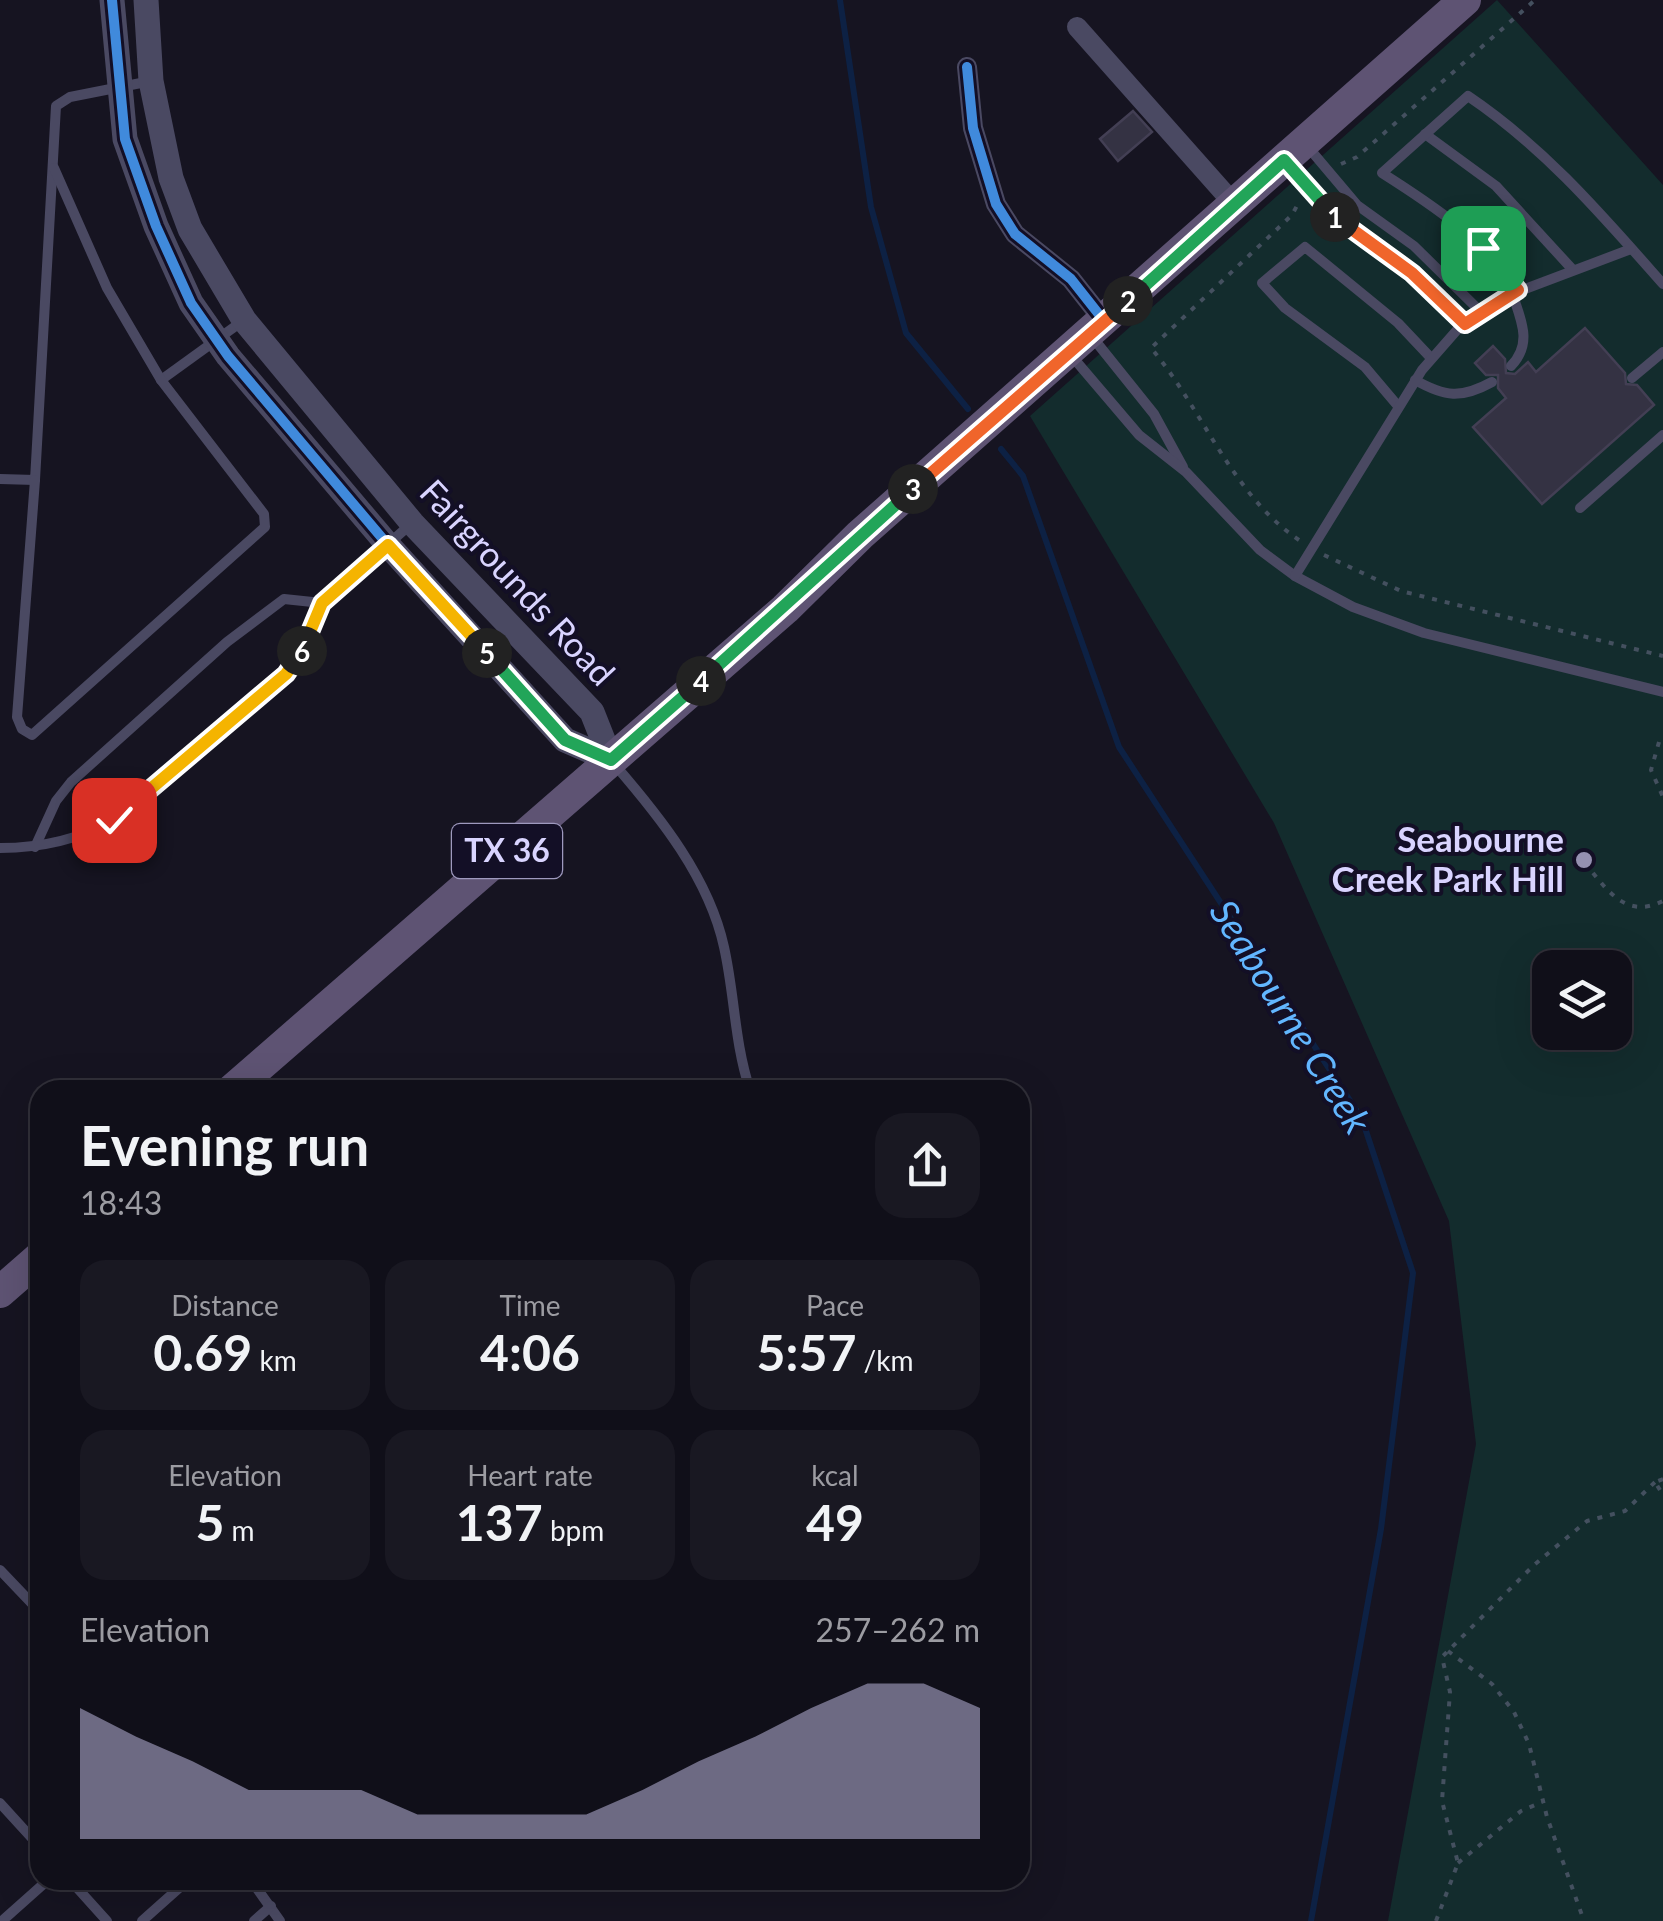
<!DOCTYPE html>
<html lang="en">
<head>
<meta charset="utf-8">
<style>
  body { margin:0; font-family:Lato,sans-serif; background:#191822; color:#f1f3f6; height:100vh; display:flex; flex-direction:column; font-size:38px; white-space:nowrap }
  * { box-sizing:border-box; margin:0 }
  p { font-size:32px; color:#9c9ca2 }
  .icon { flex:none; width:55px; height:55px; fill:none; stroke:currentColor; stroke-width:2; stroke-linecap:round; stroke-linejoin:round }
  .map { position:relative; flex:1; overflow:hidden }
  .sheet { position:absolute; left:30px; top:1080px; width:1000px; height:810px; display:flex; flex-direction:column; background:#100f19; border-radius:30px; box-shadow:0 10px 40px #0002,0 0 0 2px #302f38 }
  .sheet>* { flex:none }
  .tools { position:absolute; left:1532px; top:950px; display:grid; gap:20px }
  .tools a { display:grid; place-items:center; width:100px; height:100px; border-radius:20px; background:#100f19; box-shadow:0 10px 40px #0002,0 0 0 2px #302f38; font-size:50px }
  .pin { position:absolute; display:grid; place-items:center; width:85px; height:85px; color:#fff; margin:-42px; border-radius:20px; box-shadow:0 5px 15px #0006 }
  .km { position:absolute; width:50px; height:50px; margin:-25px; border-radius:50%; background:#222; color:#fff; font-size:28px; line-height:50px; text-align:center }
  .round { display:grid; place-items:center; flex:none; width:105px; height:105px; border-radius:30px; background:#191822 }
  .overview { display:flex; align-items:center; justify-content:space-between; height:170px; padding:0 50px }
  h1 { font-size:55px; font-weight:700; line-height:75px }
  .metrics { display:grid; grid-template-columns:repeat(3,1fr); gap:15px; height:170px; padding:10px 50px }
  .metrics div { display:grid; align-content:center; border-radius:25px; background:#191822; text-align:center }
  .metrics b { font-size:50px; font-weight:700 }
  .metrics small { font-size:28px; font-weight:400 }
  .metrics p { font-size:28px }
  .chart { height:280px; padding:20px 50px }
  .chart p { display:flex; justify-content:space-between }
  .chart svg { width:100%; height:180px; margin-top:10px; fill:#9591b1; opacity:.7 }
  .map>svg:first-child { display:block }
</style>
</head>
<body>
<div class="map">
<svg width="1663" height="1921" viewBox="0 0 1663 1921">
  <rect width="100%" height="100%" fill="#161421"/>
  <path fill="#132c2d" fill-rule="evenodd" d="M1497 0 1663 185V1921H1388L1476 1444 1449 1221 1274 823 1030 416ZM1550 968H1615V1032H1550Z"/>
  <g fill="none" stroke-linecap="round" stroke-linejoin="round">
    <g stroke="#0d2144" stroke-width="6">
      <path d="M840 0 871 207 906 333 968 409"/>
      <path d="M1001 449 1023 476 1119 747 1362 1119 1413 1273 1381 1529 1311 1921"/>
    </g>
  </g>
  <g fill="#343243" stroke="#433f54" stroke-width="2.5">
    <path d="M1133 111 1152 132 1118 161 1100 139Z"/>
    <path d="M1585 328 1625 373 1626 384 1637 385 1654 405 1542 504 1473 427 1506 398 1498 388V375H1486L1475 363 1493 346 1505 359 1506 373 1515 374 1528 362 1536 372Z"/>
  </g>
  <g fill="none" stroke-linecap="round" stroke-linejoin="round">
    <g stroke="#44505f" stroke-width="4" stroke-dasharray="5 8" stroke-linecap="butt">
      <path d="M1341 164 1357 157 1535 0"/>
      <path d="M1299 540C1232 495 1202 408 1151 348L1292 215 1300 200"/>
      <path d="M1324 555 1401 591 1663 656"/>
      <path d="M1659 742 1651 770 1663 797"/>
      <path d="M1593 873C1613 898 1631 917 1663 901"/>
      <path d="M1663 1479 1655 1482 1663 1495"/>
      <path d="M1448 1651 1492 1684 1514 1712 1529 1744 1547 1817 1584 1921"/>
      <path d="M1458 1863 1521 1811 1542 1802"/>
      <path d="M1436 1921 1458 1863 1442 1801 1450 1692 1442 1657 1534 1565 1587 1521 1625 1511 1655 1482"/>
    </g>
    <g stroke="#4a4962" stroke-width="10">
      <path d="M1425 134 1496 186 1573 270"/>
      <path d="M1308 147 1357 205 1414 246 1479 310"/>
      <path d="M1287 164 1333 215 1411 273 1465 324"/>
      <path d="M1518 290C1482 238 1434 206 1382 173L1468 96C1545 148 1602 215 1663 284"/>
      <path d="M1093 338 1154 414 1183 467"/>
      <path d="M1070 354 1139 435 1186 472 1260 550 1295 576 1353 607 1424 633 1663 692"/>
      <path d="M1511 366C1533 343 1521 320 1512 293"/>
      <path d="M1632 378 1663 352"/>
      <path d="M161 380 244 320"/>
      <path d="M1415 380C1445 397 1461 399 1492 382"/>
      <path d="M1398 406 1365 367 1285 308 1262 283 1305 247 1398 323 1431 358"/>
      <path d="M0 479 35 480 56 106 70 97 151 81"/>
      <path d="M35 480 17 717 22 729 32 735 265 527 264 514 161 380 107 288 54 168"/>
      <path d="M1580 508 1663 435"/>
      <path d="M1295 576 1422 370 1457 330 1501 298 1631 249"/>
      <path d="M615 765C660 817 709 878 724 947 735 996 734 1041 750 1090"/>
      <path d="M35 847 56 801 71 782 227 642 284 599 322 603"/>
      <path d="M0 848C41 848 78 840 114 820L286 674 304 648 322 603 412 523"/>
      <path d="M0 1570 40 1612"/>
      <path d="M0 1803 40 1847"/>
      <path d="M70 1880 107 1921"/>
      <path d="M251 1880 280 1921"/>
      <path d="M2 1921 48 1880"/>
      <path d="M142 1921 188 1880"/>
      <path d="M254 1921 271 1906"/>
    </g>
    <g stroke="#4a4962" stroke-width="20">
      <path d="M1077 27 1234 204"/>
      <path d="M967 67 973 128 996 204 1015 234 1071 279 1105 322"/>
    </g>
    <g stroke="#4a4962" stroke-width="25">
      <path d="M112 0 125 139 156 226 191 303 228 356 388 545 565 740 611 760"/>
      <path d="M146 0 151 81 171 178 190 229 244 320 412 523 592 712 611 760"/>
    </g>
    <g stroke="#5e5373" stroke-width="32">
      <path d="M232 1090 785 609 860 535 1465 0"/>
      <path d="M0 1292 40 1257"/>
    </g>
    <g stroke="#130f26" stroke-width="16">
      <g id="cycleway">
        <path d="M112 0 125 139 156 226 191 303 228 356 388 545 565 740 611 760"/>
        <path d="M967 67 973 128 996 204 1015 234 1071 279 1105 322"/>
      </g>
    </g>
    <use href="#cycleway" stroke="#408adc" stroke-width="10"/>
  </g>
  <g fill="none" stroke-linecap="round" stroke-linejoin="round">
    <g stroke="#fff" stroke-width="20">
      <path id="split-1" d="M1335 217 1412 273 1465 324 1518 290 1483 248"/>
    </g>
    <g stroke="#fff" stroke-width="20">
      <path id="split-2" d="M1128 301 1284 160 1335 217"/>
    </g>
    <g stroke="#fff" stroke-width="20">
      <path id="split-3" d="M913 489 1128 301"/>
    </g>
    <g stroke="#fff" stroke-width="20">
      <path id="split-4" d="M701 681 913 489"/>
    </g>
    <g stroke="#fff" stroke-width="20">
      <path id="split-5" d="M487 653 565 740 611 760 701 681"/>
    </g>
    <g stroke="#fff" stroke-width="20">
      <path id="split-6" d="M302 651 322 603 388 545 487 653"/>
    </g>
    <g stroke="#fff" stroke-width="20">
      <path id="split-7" d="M114 820 286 674 302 651"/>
    </g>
    <use href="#split-1" stroke="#f0652b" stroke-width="12"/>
    <use href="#split-2" stroke="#22a559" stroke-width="12"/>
    <use href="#split-3" stroke="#f0652b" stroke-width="12"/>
    <use href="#split-4" stroke="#22a559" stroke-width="12"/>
    <use href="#split-5" stroke="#22a559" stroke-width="12"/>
    <use href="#split-6" stroke="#f5b400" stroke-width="12"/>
    <use href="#split-7" stroke="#f5b400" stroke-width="12"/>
  </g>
  <circle fill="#9591b1" stroke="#130f26" stroke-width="4" cx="1584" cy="860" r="10"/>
  <g text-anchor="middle" stroke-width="8" stroke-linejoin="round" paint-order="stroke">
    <rect fill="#130f26" stroke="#9e99be" stroke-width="2.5" x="452" y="824" width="110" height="54" rx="8"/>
    <g font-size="32" font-weight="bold" fill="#d9d4ff">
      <text x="507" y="862">TX 36</text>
    </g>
    <g font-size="35" fill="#d9d4ff" stroke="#130f26">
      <text transform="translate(517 583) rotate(47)" y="12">Fairgrounds Road</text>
    </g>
    <g font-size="35" font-weight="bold" fill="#d9d4ff" stroke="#130f26" text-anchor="end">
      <text x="1564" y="852">Seabourne<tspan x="1564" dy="40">Creek Park Hill</tspan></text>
    </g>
    <g font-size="38" font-style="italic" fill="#62b6ff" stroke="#130f26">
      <text transform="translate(1290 1017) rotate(58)" y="13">Seabourne Creek</text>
    </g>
  </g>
</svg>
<div class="tools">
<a><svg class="icon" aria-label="layers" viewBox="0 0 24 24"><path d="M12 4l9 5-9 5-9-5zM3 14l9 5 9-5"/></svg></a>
</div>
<div class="pin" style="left:1483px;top:248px;background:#1e9e55"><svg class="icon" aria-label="arrive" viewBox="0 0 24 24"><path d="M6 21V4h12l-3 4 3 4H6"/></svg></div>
<div class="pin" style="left:114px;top:820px;background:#d93025"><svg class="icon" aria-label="check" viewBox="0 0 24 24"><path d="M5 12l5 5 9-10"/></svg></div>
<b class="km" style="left:1335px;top:217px">1</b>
<b class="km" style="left:1128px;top:301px">2</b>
<b class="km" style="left:913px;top:489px">3</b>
<b class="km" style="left:701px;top:681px">4</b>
<b class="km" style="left:487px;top:653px">5</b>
<b class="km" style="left:302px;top:651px">6</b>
<section class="sheet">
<div class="overview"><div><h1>Evening run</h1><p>18:43</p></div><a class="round"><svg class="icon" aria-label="share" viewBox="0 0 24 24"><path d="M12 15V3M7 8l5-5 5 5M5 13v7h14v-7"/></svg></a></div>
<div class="metrics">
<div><p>Distance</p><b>0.69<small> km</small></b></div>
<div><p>Time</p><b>4:06</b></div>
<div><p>Pace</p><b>5:57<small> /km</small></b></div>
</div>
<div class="metrics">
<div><p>Elevation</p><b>5<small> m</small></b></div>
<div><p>Heart rate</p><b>137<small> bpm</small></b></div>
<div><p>kcal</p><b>49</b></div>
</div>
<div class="chart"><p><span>Elevation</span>257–262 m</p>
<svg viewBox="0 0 160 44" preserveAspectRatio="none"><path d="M0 44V12L10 19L20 25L30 32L40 32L50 32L60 38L70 38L80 38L90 38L100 32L110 25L120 19L130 12L140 6L150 6L160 12V44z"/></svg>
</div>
</section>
</div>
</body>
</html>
